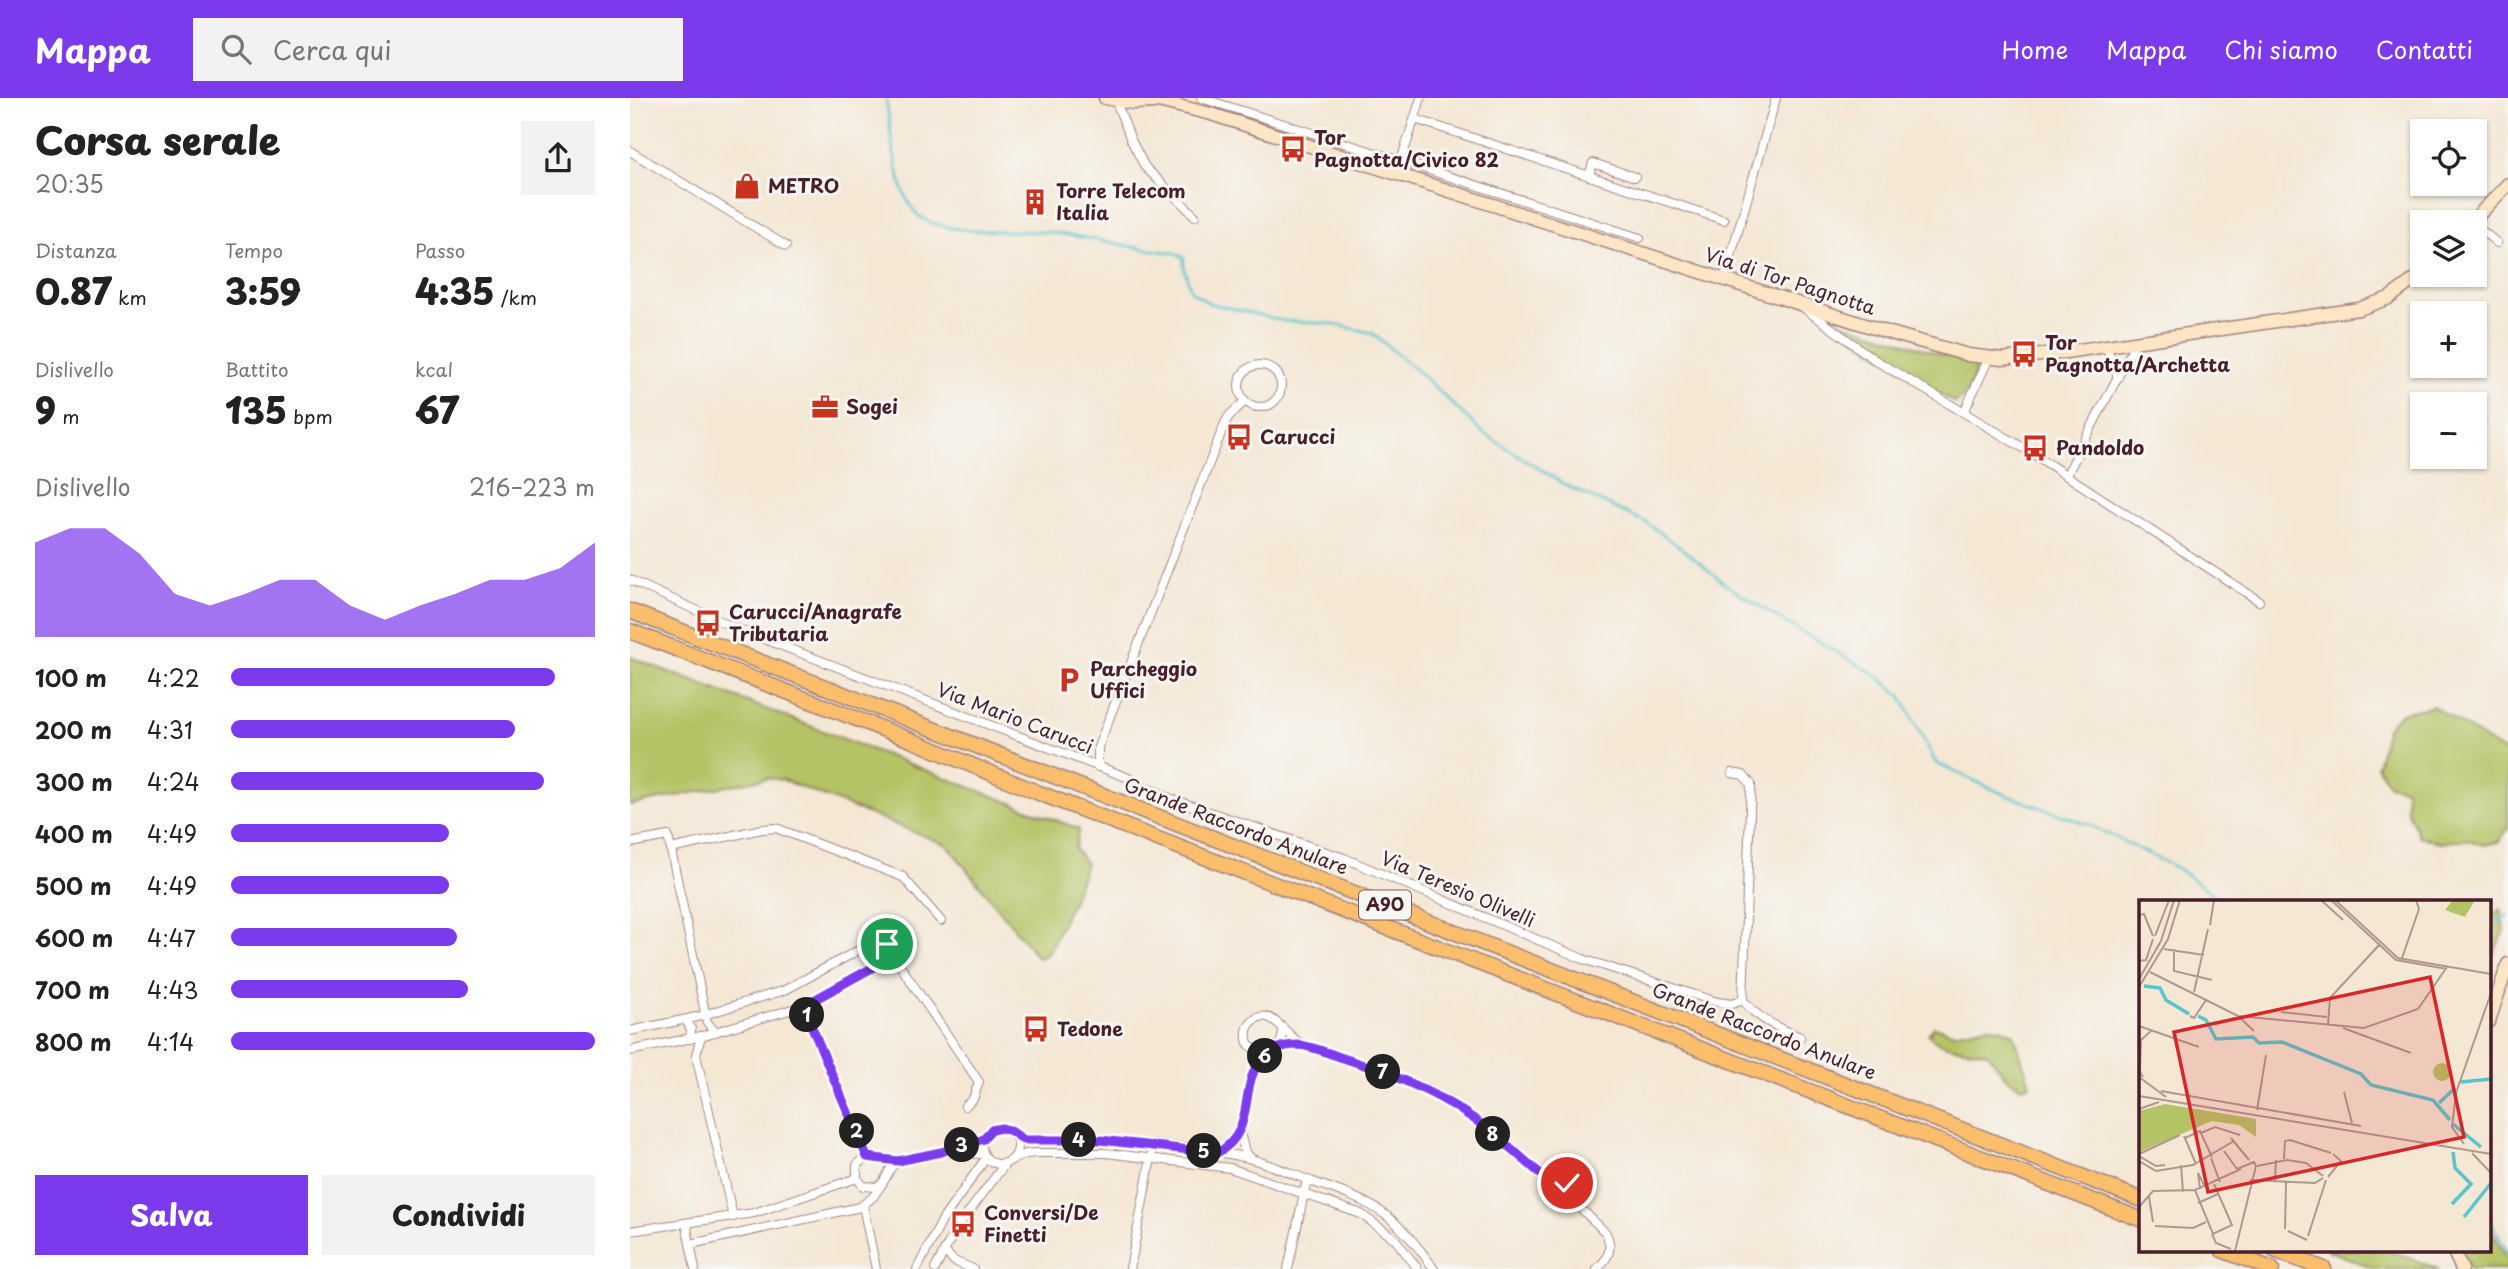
<!DOCTYPE html>
<html lang="it">
<head>
<meta charset="utf-8">
<style>
  body { margin:0; font-family:"Playpen Sans",sans-serif; background:#f2f2f2; color:#222; height:100vh; display:flex; flex-direction:column; font-size:26px; white-space:nowrap }
  * { box-sizing:border-box; margin:0 }
  p { font-size:23px; color:#767676 }
  .icon { flex:none; width:38px; height:38px; fill:none; stroke:currentColor; stroke-width:2; stroke-linecap:round; stroke-linejoin:round }
  .map { position:relative; flex:1; overflow:hidden }
  .panel { display:flex; flex-direction:column; background:#fff; width:630px }
  .panel>* { flex:none }
  .fabs { position:absolute; left:1780px; top:21px; display:grid; gap:14px }
  .fabs a { display:grid; place-items:center; width:77px; height:77px; border-radius:0px; background:#fff; box-shadow:0 2px 5px #0004; font-size:35px }
  .pin { position:absolute; display:grid; place-items:center; width:60px; height:60px; color:#fff; margin:-30px; border:4px solid #fff; border-radius:50%; box-shadow:0 2px 7px #0007 }
  .km { position:absolute; width:35px; height:35px; margin:-18px; border-radius:50%; background:#222; color:#fff; font-size:19px; line-height:35px; text-align:center }
  .round { display:grid; place-items:center; flex:none; width:74px; height:74px; border-radius:0px; background:#f2f2f2 }
  .summary { display:flex; align-items:center; justify-content:space-between; height:119px; padding:0 35px }
  h1 { font-size:38px; font-weight:800; line-height:52px }
  .figures { display:grid; grid-template-columns:repeat(3,1fr); gap:10px; height:119px; padding:7px 35px }
  .figures div { display:grid; align-content:center }
  .figures b { font-size:35px; font-weight:800 }
  .figures small { font-size:19px; font-weight:400 }
  .figures p { font-size:19px }
  .chart { height:196px; padding:14px 35px }
  .chart p { display:flex; justify-content:space-between }
  .chart svg { width:100%; height:126px; margin-top:7px; fill:#7c3aed; opacity:.7 }
  .button { display:flex; gap:14px; margin-top:auto; padding:14px 35px }
  .button a { flex:1; height:80px; border-radius:0px; background:#7c3aed; color:#fff; font-size:28px; font-weight:800; line-height:80px; text-align:center }
  .button a+a { background:#f2f2f2; color:#222 }
  ul { padding:0 35px; list-style:none; font-size:23px }
  li { display:grid; grid-template-columns:112px 84px 1fr; align-items:center; height:52px }
  li i { height:18px; border-radius:9px; background:#7c3aed }
  header { display:flex; align-items:center; gap:42px; box-sizing:border-box; height:98px; padding:0 35px; background:#7c3aed; color:#fff }
  header strong { font-size:33px }
  nav { display:flex; gap:38px; margin-inline-start:auto; font-size:24px }
  .search { width:490px; height:63px; background:#f2f2f2; display:flex; align-items:center; gap:18px; box-sizing:border-box; padding:0 24px; border-radius:0px; color:#767676; font-size:26px }
  main { display:flex; flex:1; min-height:0 }
  .map>svg:first-child { display:block }
</style>
</head>
<body>
<header>
<strong>Mappa</strong>
<div class="search"><svg class="icon" aria-label="search" viewBox="0 0 24 24"><circle cx="10" cy="10" r="6"/><path d="M15 15l6 6"/></svg>Cerca qui</div>
<nav><a>Home</a><a>Mappa</a><a>Chi siamo</a><a>Contatti</a></nav>
</header>
<main>
<section class="panel">
<div class="summary"><div><h1>Corsa serale</h1><p>20:35</p></div><a class="round"><svg class="icon" aria-label="share" viewBox="0 0 24 24"><path d="M12 15V3M7 8l5-5 5 5M5 13v7h14v-7"/></svg></a></div>
<div class="figures">
<div><p>Distanza</p><b>0.87<small> km</small></b></div>
<div><p>Tempo</p><b>3:59</b></div>
<div><p>Passo</p><b>4:35<small> /km</small></b></div>
</div>
<div class="figures">
<div><p>Dislivello</p><b>9<small> m</small></b></div>
<div><p>Battito</p><b>135<small> bpm</small></b></div>
<div><p>kcal</p><b>67</b></div>
</div>
<div class="chart"><p><span>Dislivello</span>216–223 m</p>
<svg viewBox="0 0 160 44" preserveAspectRatio="none"><path d="M0 44V11L10 6L20 6L30 15L40 29L50 33L60 29L70 24L80 24L90 33L100 38L110 33L120 29L130 24L140 24L150 20L160 11V44z"/></svg>
</div>
<ul>
<li><b>100 m</b>4:22<i style="width:89%"></i></li>
<li><b>200 m</b>4:31<i style="width:78%"></i></li>
<li><b>300 m</b>4:24<i style="width:86%"></i></li>
<li><b>400 m</b>4:49<i style="width:60%"></i></li>
<li><b>500 m</b>4:49<i style="width:60%"></i></li>
<li><b>600 m</b>4:47<i style="width:62%"></i></li>
<li><b>700 m</b>4:43<i style="width:65%"></i></li>
<li><b>800 m</b>4:14<i style="width:100%"></i></li>
</ul>
<div class="button"><a>Salva</a><a>Condividi</a></div>
</section>
<div class="map">
<svg width="1878" height="1171" viewBox="0 0 1878 1171">
  <rect width="100%" height="100%" fill="#f6f6f2"/>
  <filter id="ink" filterUnits="userSpaceOnUse"><feTurbulence type="fractalNoise" baseFrequency=".0143" numOctaves="2"/><feDisplacementMap in="SourceGraphic" scale="14" xChannelSelector="R" yChannelSelector="G"/><feConvolveMatrix kernelMatrix="1 2 1 2 8 2 1 2 1" color-interpolation-filters="sRGB"/></filter>
  <filter id="wash" filterUnits="userSpaceOnUse"><feTurbulence type="fractalNoise" baseFrequency=".00686" numOctaves="4" result="noise"/><feDisplacementMap in="SourceGraphic" scale="28" xChannelSelector="R" yChannelSelector="G"/><feGaussianBlur stdDeviation="1.57" result="paint"/><feColorMatrix in="noise" values="0 0 0 0 0 0 0 0 0 0 0 0 0 0 0 0 0 1.4 0 .05"/><feComposite in="paint" operator="in"/></filter>
  <g filter="url(#wash)">
    <rect width="100%" height="100%" fill="#f4e7d4"/>
    <g fill="#b4c365" stroke="#7f7148" stroke-width="2">
      <path d="M1209 224 1310 256 1337 262 1345 267C1347 278 1336 299 1326 305L1323 304 1223 239 1208 228Z"/>
      <path d="M0 559 449 731 445 751 456 766 443 801 418 856 408 860 317 747 153 682 138 680 0 707Z"/>
      <path d="M1803 608 1878 656V731L1868 744 1854 747 1836 741 1810 745 1789 738 1777 712 1776 691 1759 687 1747 668 1757 630 1771 615Z"/>
      <path d="M1871 811 1874 835 1860 861 1859 873V819Z"/>
      <path d="M1358 928 1373 931 1384 936 1400 987 1391 989 1377 981 1358 955C1339 949 1311 953 1298 936L1304 929 1324 935Z"/>
      <path d="M1859 1129 1878 1161V1171H1841L1831 1154V1152H1859Z"/>
      <path d="M1697 1152H1758L1809 1171H1745Z"/>
    </g>
    <g fill="none" stroke-linecap="round" stroke-linejoin="round">
      <g stroke="#58c5ce" stroke-width="2.5">
        <path d="M256 0C260 29 266 98 288 117 315 140 389 130 424 135 465 140 504 151 545 155L554 160V170L561 193 579 205 654 223 703 226 742 235 794 279 853 335 937 388 1015 424 1054 452 1098 488 1150 521 1246 577 1271 598 1306 665 1378 698 1460 727 1547 770 1594 804"/>
        <path d="M1859 828 1878 817"/>
        <path d="M1859 1120 1878 1155"/>
      </g>
    </g>
  </g>
  <g filter="url(#ink)">
    <g fill="none" stroke-linecap="round" stroke-linejoin="round">
      <g stroke="#9f8380" stroke-width="10">
        <g id="street">
          <path d="M571 0 771 63 791 0"/>
          <path d="M485 1 501 42 515 69 565 118"/>
          <path d="M785 21 1094 122"/>
          <path d="M0 53 156 148"/>
          <path d="M771 63 1010 140"/>
          <path d="M959 78 963 65 1005 79"/>
          <path d="M1844 126 1867 145"/>
          <path d="M1094 182 1146 0"/>
          <path d="M1174 210 1245 262 1402 355 1629 503"/>
          <path d="M1476 248 1488 279"/>
          <circle cx="630" cy="288" r="21"/>
          <path d="M1334 314 1359 260"/>
          <path d="M1436 378 1506 244"/>
          <path d="M0 482 105 530 496 679 539 700 714 760 953 861 1087 904 1102 906 1113 902C1128 922 1148 929 1170 939"/>
          <path d="M468 669V649L595 325 599 318 615 303"/>
          <path d="M1102 675 1113 677 1121 686 1113 902"/>
          <path d="M0 745 38 738 77 924 85 934"/>
          <path d="M41 751 132 731 146 730 273 779 311 823"/>
          <path d="M244 829 349 984 343 1001 335 1008"/>
          <path d="M173 908 237 1058"/>
          <path d="M56 922 61 931 60 941"/>
          <path d="M653 931C654 953 632 964 618 945 616 938 615 931 621 925 640 904 657 940 673 947 685 953 701 956 714 961 739 969 765 978 790 989 836 1009 874 1045 912 1077L921 1087"/>
          <path d="M0 933 67 919 155 892 251 840"/>
          <path d="M71 938 66 957 103 1119"/>
          <path d="M0 953 71 938 173 908 263 859"/>
          <circle cx="370" cy="1048" r="18"/>
          <path d="M386 1039 394 1042C468 1044 545 1043 618 1060 640 1066 662 1076 683 1084"/>
          <path d="M589 1053 603 1044 610 1035"/>
          <path d="M313 1054 353 1056"/>
          <path d="M384 1061 396 1056 406 1055H476L600 1070 731 1116 765 1141 788 1171"/>
          <path d="M622 1061 615 1054 610 1035 624 973 636 956"/>
          <path d="M268 1063C255 1072 259 1082 248 1089L233 1088 227 1080V1067L237 1058 268 1063 311 1054 354 1040"/>
          <circle cx="930" cy="1089" r="9"/>
          <path d="M936 1096 976 1135C983 1150 979 1160 967 1171"/>
          <path d="M233 1108 246 1171"/>
          <path d="M59 1125 57 1130 65 1171"/>
          <path d="M0 1133 124 1115 227 1080"/>
          <path d="M61 1146 230 1109 243 1099 252 1086"/>
          <path d="M314 1153 324 1163 343 1171"/>
          <path d="M287 1171 313 1121 356 1060"/>
          <path d="M305 1171 326 1131 375 1066"/>
          <path d="M500 1171 522 1055"/>
          <path d="M658 1171 676 1086 683 1084C745 1105 766 1116 804 1171"/>
        </g>
      </g>
      <g stroke="#9f8380" stroke-width="15">
        <g id="secondary">
          <path d="M475 0 502 5 524 4"/>
          <path d="M516 0 581 16 1257 234 1338 257 1372 261 1422 256 1729 211 1759 200 1792 176"/>
          <path d="M1842 124 1878 86"/>
          <path d="M1859 923 1878 866"/>
          <path d="M1823 1152 1832 1171"/>
        </g>
      </g>
      <g stroke="#9f8380" stroke-width="17">
        <g id="highway">
          <path d="M0 513 1510 1101"/>
          <path d="M0 533 281 642 409 695 1510 1121"/>
          <path d="M1592 1152 1642 1171"/>
          <path d="M1644 1152 1694 1171"/>
        </g>
      </g>
      <use href="#street" stroke="#fff" stroke-width="8"/>
      <use href="#secondary" stroke="#fde5c5" stroke-width="12"/>
      <use href="#highway" stroke="#fabe6d" stroke-width="14"/>
    </g>
  </g>
  <g fill="none" stroke-linecap="round" stroke-linejoin="round" filter="url(#ink)">
    <g stroke="#fff" stroke-width="14">
      <path id="route" d="M257 846 262 859 173 908 237 1059 268 1063 311 1054 354 1041 361 1032 372 1030 381 1033 394 1042H470L587 1055C629 1033 606 987 634 958 643 950 657 947 669 947 682 948 697 955 710 959 756 974 801 991 841 1019 866 1036 888 1057 912 1077L924 1082 932 1081 937 1085"/>
    </g>
    <use href="#route" stroke="#7c3aed" stroke-width="9"/>
  </g>
  <defs>
    <g id="bus-bare" transform="scale(2.1)"><path d="M-5-6H5V4H4V6H2V4H-2V6H-4V4H-5ZM-3.5-4V0h7V-4ZM-3.5 1.2v1.5H-2V1.2ZM2 1.2v1.5H3.5V1.2Z" fill="#c8321e" stroke="#f6f6f2" stroke-width="2.5" paint-order="stroke"/></g>
    <g id="shop-bare" transform="scale(2.1)"><path d="M-5-2.5h2.3a2.7 3.5 0 0 1 5.4 0H5L5.5 6h-11ZM-1.5-2.5h3a1.5 2.3 0 0 0-3 0Z" fill="#c8321e" stroke="#f6f6f2" stroke-width="2.5" paint-order="stroke"/></g>
    <g id="building-bare" transform="scale(2.1)"><path d="M-4-6H4V6H1V3H-1V6H-4ZM-2.5-4.3h1.7v1.8h-1.7ZM.8-4.3h1.7v1.8H.8ZM-2.5-1h1.7V.8h-1.7ZM.8-1h1.7V.8H.8Z" fill="#c8321e" stroke="#f6f6f2" stroke-width="2.5" paint-order="stroke"/></g>
    <g id="office-bare" transform="scale(2.1)"><path d="M-6-3h4V-5.5h4V-3h4V5H-6ZM-1-4.5V-3h2v-1.5ZM-6 0V1H6V0Z" fill="#c8321e" stroke="#f6f6f2" stroke-width="2.5" paint-order="stroke"/></g>
    <g id="parking-bare" transform="scale(2.1)"><path d="M-3.5-5.5H1a3.5 3.5 0 0 1 0 7H-1V5.5H-3.5ZM-1-3.4V-.6H.8a1.4 1.4 0 0 0 0-2.8Z" fill="#c8321e" stroke="#f6f6f2" stroke-width="2.5" paint-order="stroke"/></g>
  </defs>
  <g fill-rule="evenodd">
    <use href="#bus-bare" x="663" y="51"/>
    <use href="#shop-bare" x="117" y="88"/>
    <use href="#building-bare" x="405" y="104"/>
    <use href="#bus-bare" x="1394" y="256"/>
    <use href="#office-bare" x="195" y="309"/>
    <use href="#bus-bare" x="609" y="339"/>
    <use href="#bus-bare" x="1405" y="350"/>
    <use href="#bus-bare" x="78" y="525"/>
    <use href="#parking-bare" x="439" y="582"/>
    <use href="#bus-bare" x="406" y="931"/>
    <use href="#bus-bare" x="333" y="1126"/>
  </g>
  <g text-anchor="middle" stroke-width="6" stroke-linejoin="round" paint-order="stroke">
    <rect fill="#f6f6f2" stroke="#7e6067" stroke-width="2" x="729" y="792.5" width="52" height="29" rx="5"/>
    <g font-size="18" font-weight="bold" fill="#4a1f2b">
      <text x="755" y="813">A90</text>
    </g>
    <g font-size="19" font-weight="bold" fill="#4a1f2b" stroke="#f6f6f2" text-anchor="start">
      <text x="684" y="47">Tor<tspan x="684" dy="22">Pagnotta/Civico 82</tspan></text>
      <text x="138" y="95">METRO</text>
      <text x="426" y="100">Torre Telecom<tspan x="426" dy="22">Italia</tspan></text>
      <text x="1415" y="252">Tor<tspan x="1415" dy="22">Pagnotta/Archetta</tspan></text>
      <text x="216" y="316">Sogei</text>
      <text x="630" y="346">Carucci</text>
      <text x="1426" y="357">Pandoldo</text>
      <text x="99" y="521">Carucci/Anagrafe<tspan x="99" dy="22">Tributaria</tspan></text>
      <text x="460" y="578">Parcheggio<tspan x="460" dy="22">Uffici</tspan></text>
      <text x="427" y="938">Tedone</text>
      <text x="354" y="1122">Conversi/De<tspan x="354" dy="22">Finetti</tspan></text>
    </g>
    <g font-size="19" fill="#4a1f2b" stroke="#f6f6f2">
      <text transform="translate(1160 183) rotate(18)" y="7">Via di Tor Pagnotta</text>
      <text transform="translate(385 620) rotate(21)" y="7">Via Mario Carucci</text>
      <text transform="translate(606 728) rotate(21)" y="7">Grande Raccordo Anulare</text>
      <text transform="translate(828 791) rotate(23)" y="7">Via Teresio Olivelli</text>
      <text transform="translate(1134 933) rotate(21)" y="7">Grande Raccordo Anulare</text>
    </g>
  </g>
  <g transform="translate(1509 802)">
    <rect width="352" height="352" fill="#f4e7d4"/>
    <path d="M314 0H336L326 17 306 10ZM294 172a9 9 0 1 1 18 0a9 9 0 1 1-18 0ZM26 204 117 219V237L100 225 73 221 0 252V211Z" fill="#b4c365"/>
    <path fill="none" stroke="#58c5ce" stroke-width="3.5" d="M5 86 21 88 27 100 50 114M59 116 67 120 77 139 114 137 120 143 143 142 222 174 232 185 294 200 311 220M322 182 352 179M300 203 316 188M314 224 342 247M313 304 332 284 316 268 314 252M325 317 352 283"/>
    <path fill="none" stroke="#b09790" stroke-width="2" d="M182 0 204 20M192 0 257 60 308 69M196 0 259 58 352 74M0 15 5 14 14 36M71 25 75 0M16 36 30 0M25 49 65 55M35 49V71L73 80M0 61 7 60 14 39M262 61 280 9 277 0M11 72 99 116 225 128 279 109 308 67M0 79 22 41 35 0M0 87 29 39 41 0M55 92 69 29M142 112 188 117M51 116 55 118 67 100M99 116 115 131M189 125 191 98 241 44M0 126 60 147M204 128 272 153M0 177 27 197M4 177 1 172 2 140 13 130M22 191 222 226M205 192 213 223M0 196 352 254M0 209 20 202M118 210 127 155M62 233 76 227 101 235M45 236 57 264M46 238 61 231 73 257M92 238 110 260M151 240 192 253M325 244 313 227 317 193 352 93M85 251 98 269M333 253 352 273M0 254 41 235M0 256 17 266 26 265M72 258 81 282M145 259 146 241 151 240M0 261 17 271 54 265 95 241M42 265 44 292M118 266 148 260 167 263 184 276M98 269 115 262 117 266M189 277 202 261 194 254M111 280 176 283 184 278M136 282 137 260M61 289 59 273 66 287M56 290 74 334 93 325 75 284M10 297 14 322M59 303 79 294M0 307 14 291 56 290 102 269M16 326 54 328 67 322M146 329 147 282M149 331 168 340M73 334 77 343 92 349M169 336 187 280M96 351 117 266"/>
    <path fill="#d62828" fill-opacity="0.15" stroke="#d62828" stroke-width="3.5" d="M291 77 325 237 69 292 35 132Z"/>
    <rect width="352" height="352" fill="none" stroke="#4a1f2b" stroke-width="3.5"/>
  </g>
</svg>
<div class="fabs">
<a><svg class="icon" aria-label="locate" viewBox="0 0 24 24"><circle cx="12" cy="12" r="6"/><path d="M12 2v4M12 18v4M2 12h4M18 12h4"/></svg></a>
<a><svg class="icon" aria-label="layers" viewBox="0 0 24 24"><path d="M12 4l9 5-9 5-9-5zM3 14l9 5 9-5"/></svg></a>
<a>+</a>
<a>−</a>
</div>
<div class="pin" style="left:257px;top:846px;background:#1e9e55"><svg class="icon" aria-label="arrive" viewBox="0 0 24 24"><path d="M6 21V4h12l-3 4 3 4H6"/></svg></div>
<div class="pin" style="left:937px;top:1085px;background:#d93025"><svg class="icon" aria-label="check" viewBox="0 0 24 24"><path d="M5 12l5 5 9-10"/></svg></div>
<b class="km" style="left:177px;top:917px">1</b>
<b class="km" style="left:227px;top:1033px">2</b>
<b class="km" style="left:332px;top:1047px">3</b>
<b class="km" style="left:449px;top:1042px">4</b>
<b class="km" style="left:574px;top:1053px">5</b>
<b class="km" style="left:635px;top:958px">6</b>
<b class="km" style="left:753px;top:974px">7</b>
<b class="km" style="left:863px;top:1036px">8</b>
</div>
</main>
</body>
</html>
